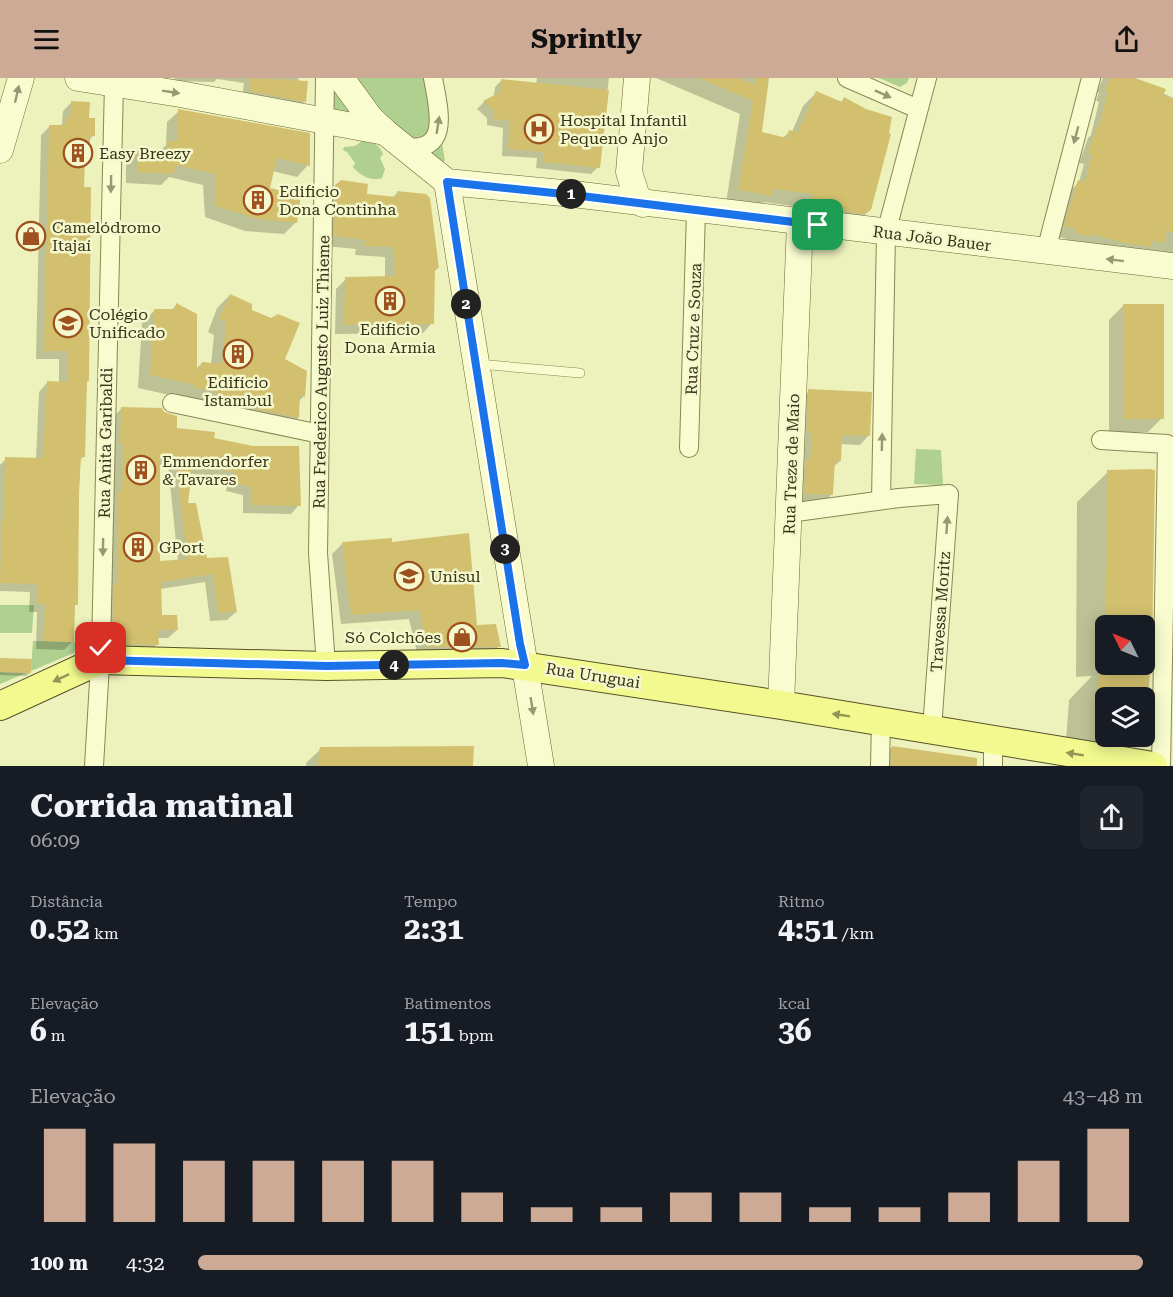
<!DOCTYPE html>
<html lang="pt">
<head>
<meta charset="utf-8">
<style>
  body { margin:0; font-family:"Roboto Serif",serif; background:#20242c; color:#f1f3f6; height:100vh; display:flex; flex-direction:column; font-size:22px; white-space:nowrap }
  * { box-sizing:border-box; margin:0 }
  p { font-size:20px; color:#9ea1a6 }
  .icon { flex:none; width:33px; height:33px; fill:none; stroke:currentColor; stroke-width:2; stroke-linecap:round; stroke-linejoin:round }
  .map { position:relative; height:688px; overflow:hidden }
  .details { display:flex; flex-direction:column; background:#171b24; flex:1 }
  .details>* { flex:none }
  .needle { width:39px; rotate:313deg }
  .tools { position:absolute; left:1095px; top:537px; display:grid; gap:12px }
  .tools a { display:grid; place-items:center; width:60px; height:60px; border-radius:9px; background:#171b24; box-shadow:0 3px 15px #0003; font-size:30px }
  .pin { position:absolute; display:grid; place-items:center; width:51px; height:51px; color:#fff; margin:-26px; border-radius:12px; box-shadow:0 3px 9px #0006 }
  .km { position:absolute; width:30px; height:30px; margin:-15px; border-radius:50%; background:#222; color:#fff; font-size:16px; line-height:30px; text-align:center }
  .round { display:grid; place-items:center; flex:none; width:63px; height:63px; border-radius:9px; background:#20242c }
  .summary { display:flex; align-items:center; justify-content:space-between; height:102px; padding:0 30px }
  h1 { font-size:33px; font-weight:700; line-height:45px }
  .stats { display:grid; grid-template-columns:repeat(3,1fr); gap:9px; height:102px; padding:6px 30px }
  .stats div { display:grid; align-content:center }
  .stats b { font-size:30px; font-weight:700 }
  .stats small { font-size:16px; font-weight:400 }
  .stats p { font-size:16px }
  .chart { height:168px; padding:12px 30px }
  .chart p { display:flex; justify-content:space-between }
  .chart svg { width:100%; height:108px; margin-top:6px; stroke:#ccaa95; stroke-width:6 }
  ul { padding:0 30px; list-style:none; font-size:20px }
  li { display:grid; grid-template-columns:96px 72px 1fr; align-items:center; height:45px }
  li i { height:15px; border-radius:8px; background:#ccaa95 }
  header { display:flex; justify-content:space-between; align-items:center; height:78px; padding:0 30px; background:#ccaa95; color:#111; font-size:27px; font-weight:700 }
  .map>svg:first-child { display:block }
</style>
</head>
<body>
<header><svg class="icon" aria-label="menu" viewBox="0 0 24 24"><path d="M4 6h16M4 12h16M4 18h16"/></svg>Sprintly<svg class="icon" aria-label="share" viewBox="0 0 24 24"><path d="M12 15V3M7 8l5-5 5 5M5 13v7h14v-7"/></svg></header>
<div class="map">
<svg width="1173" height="688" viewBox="0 0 1173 688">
  <rect width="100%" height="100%" fill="#edf2bc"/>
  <g fill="#afd08f">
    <path d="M354 0H428L434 40 442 65 445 83 442 84 391 47Z"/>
    <path d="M879 0H909L907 5 900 9Z"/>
    <path d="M331 7 354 35 332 36Z"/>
    <path d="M362 63C370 62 380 67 383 76L380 80 385 91 382 100C372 104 359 97 353 89L355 85 347 74 343 72 344 69 355 68Z"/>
    <path d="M916 371 941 372 943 407 914 406Z"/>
    <path d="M0 527H34L32 555H0Z"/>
    <path d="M33 563 79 564 74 575 31 593Z"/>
    <path d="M0 594 26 595 0 606Z"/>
  </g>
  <g fill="#0003" fill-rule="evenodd">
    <path d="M175 0H298L305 23 298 30 242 20 244 5 217 1 214 4 175 3Z"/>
    <path d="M537 0H609L598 89 591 96 536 90 537 80 502 78 503 50 487 47V40L477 31 484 24 494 19 495 9 502 2 536 6Z"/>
    <path d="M656 0H767L760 55 782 61 789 54H792L803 28 816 15 840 25 844 21 887 55 870 132 856 145 797 142 801 129 764 124 757 130 726 125 740 36Z"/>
    <path d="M1103 0H1132L1173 20V176L1066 164 1067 161 1055 158 1069 114 1079 104 1084 86 1079 85 1088 60 1091 57 1099 24 1096 22 1099 15 1097 14Z"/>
    <path d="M71 25 87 41 93 58 89 62 88 82 83 87 88 303 86 305 84 378 80 382 76 526 74 529 73 563 64 572 36 571 37 534H29L30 514 0 513V387L6 381H36L39 314 47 305H59V281H36L41 57 50 48H59L62 46 63 33Z"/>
    <path d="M179 33 308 87 297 99 272 93 268 111 296 144 284 156 245 153 205 139 203 107 169 99 161 107 126 105V84L138 72 159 74 166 67 167 44Z"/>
    <path d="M341 104 366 117 392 120 398 114 429 121 438 190 434 194 432 245 423 255 335 256 336 211 346 201 385 200V179L355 177 356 171 325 168 326 119Z"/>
    <path d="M230 217 250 233 283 282 304 318 299 323 298 340 285 352 183 320 138 310 142 245 155 232 171 233 176 227 195 292 202 285 211 286 214 257 208 254 217 230Z"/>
    <path d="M1124 227 1162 340 1148 354 1109 355V242Z"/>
    <path d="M809 313 869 357 860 367 840 366V383L833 389 831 417 822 426 796 425 800 322Z"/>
    <path d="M121 331 175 351 212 361 299 427 291 436 243 435V417L226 413 228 404 190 395 187 426 205 482 236 534 227 542 210 543 205 504 160 511V539L177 552 168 560H157V566L149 575 113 574 106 565 109 424 114 419 115 374H112L113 339ZM158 387H168L178 483 159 485Z"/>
    <path d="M1108 394 1144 548H1106V586H1131L1125 593 1149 595 1144 637V620H1106V658H1123L1114 667 1066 663 1069 622 1092 598 1076 599 1077 424Z"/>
    <path d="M342 466H390L499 568 489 578H418L409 541 341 546 332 476Z"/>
    <path d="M0 582 30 595 26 598 0 597Z"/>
    <path d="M892 669 973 688H878V683Z"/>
    <path d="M321 671 472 688H306V685Z"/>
  </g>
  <g fill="#d3c06e" fill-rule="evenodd">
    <path d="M250 0 308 3 306 24 249 13Z"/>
    <path d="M699 0H738L755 7 756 0H769L762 54 787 60 789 52 798 54 816 13 842 24 844 19 866 31 892 39 889 55 891 56 871 132 864 136 809 129 813 116 773 111 772 118 738 112 753 23Z"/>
    <path d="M1110 0H1135L1166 11 1163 18 1173 20V154L1166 153 1165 165 1152 163V169L1124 165 1091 156 1090 159 1075 155 1076 151 1064 148 1078 102 1085 104 1092 76 1088 75 1097 48 1099 49 1108 14 1105 12Z"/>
    <path d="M501 1 609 12 600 90 543 84 544 74 508 71 510 43 493 41V32L483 23 500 14Z"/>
    <path d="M71 23 90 24 89 40H95V58H90V82H85L84 109H91L89 303H87L85 379H81L79 413 78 527H75L74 564 44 563 45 526H37L38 506 0 505 2 443 4 444 5 379 43 380 47 303 67 304V273H44L49 47H65L66 40H70Z"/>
    <path d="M178 31 310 55V88L277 80 270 110 301 117 297 145 258 141 216 128 215 96 175 87 174 96 137 94V70L166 73 168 63H177Z"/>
    <path d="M341 102 368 106 367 116 397 119V113L426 116 430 120 439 190H435L434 246 344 247 345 199 395 198 394 169 364 168 365 162 334 158 335 107Z"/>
    <path d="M230 216 252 226V232L271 240 278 236 300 245 285 281 307 293 305 319 300 317 299 340 257 331 260 322 218 318V314L194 310 195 307 150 297 154 231H176V225L197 236V295L202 284 222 286 226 244 219 241Z"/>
    <rect x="1123" y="226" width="41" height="115"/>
    <path d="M808 311 872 314 870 358 842 357 841 383H835L833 417 804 416 806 382H810L812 355H807Z"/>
    <path d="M121 329 162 330 164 334 177 338V350L215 354 214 360 253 368H299L301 428 251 427V409L233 405 235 395 193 386 188 425H196L207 480 228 479 237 534 218 535 213 496 161 504 162 537H177L178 552H158L159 567 122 566 114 556V506H117V414L122 413 123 366H120ZM176 379 187 481 160 483V380Z"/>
    <path d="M1149 391 1155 392 1152 575H1144V548H1092L1106 538 1107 392Z"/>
    <path d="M469 455 477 547 496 546 501 569H427L419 532 351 537 342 464 392 460V464Z"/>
    <path d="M0 580 32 581 31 595 0 594Z"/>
    <path d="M1099 590 1150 594 1148 620H1097Z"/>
    <path d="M474 668 473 688H317L320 669Z"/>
    <path d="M892 668 977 680V688H891Z"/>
  </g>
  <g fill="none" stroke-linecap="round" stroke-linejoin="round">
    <g stroke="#8a8654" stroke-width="10">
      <path id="lane" d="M478 286 580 295"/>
    </g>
    <g stroke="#8a8654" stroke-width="20">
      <g id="street">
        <path d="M325 0 318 475 326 588"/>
        <path d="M847 0 918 31"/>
        <path d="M405 69C452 75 438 29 433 0"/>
        <path d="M1046 173 1091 0"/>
        <path d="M172 325 320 356"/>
        <path d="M1101 362 1167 366 1161 688"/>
        <path d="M689 370 696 133"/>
        <path d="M881 422 886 155 927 0"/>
        <path d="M789 435 899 420 949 416 932 651"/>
        <path d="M94 688 101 570 114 5"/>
        <path d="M880 688 881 643"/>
        <path d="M993 688V663"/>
      </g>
    </g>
    <g stroke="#6c6637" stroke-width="27">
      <g id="secondary">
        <path d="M78 0 180 16 385 54"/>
        <path d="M341 0 370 40 385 54 447 104 573 116 1173 188"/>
        <path d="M637 0 629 94 636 116 643 126"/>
        <path d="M0 72 21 0"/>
        <path d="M447 104 541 688"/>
        <path d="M781 627 800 144"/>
      </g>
    </g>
    <g stroke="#575129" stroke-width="30">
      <path id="primary" d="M0 628 100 582 326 588 502 585 781 627 1153 688"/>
    </g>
    <use href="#lane" stroke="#f8fccf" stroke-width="9"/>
    <use href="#street" stroke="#f8fccf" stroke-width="18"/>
    <use href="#secondary" stroke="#f8fccf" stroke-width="26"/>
    <use href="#primary" stroke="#f1f98f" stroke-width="28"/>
  </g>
  <defs><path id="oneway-solid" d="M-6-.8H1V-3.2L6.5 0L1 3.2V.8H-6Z" transform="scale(1.5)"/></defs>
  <g fill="#989874">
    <use href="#oneway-solid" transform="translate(171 14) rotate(9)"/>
    <use href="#oneway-solid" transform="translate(17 16) rotate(-77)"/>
    <use href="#oneway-solid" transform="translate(883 16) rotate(24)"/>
    <use href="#oneway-solid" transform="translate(438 47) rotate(-81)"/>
    <use href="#oneway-solid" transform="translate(1076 57) rotate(105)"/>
    <use href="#oneway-solid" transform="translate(111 106) rotate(91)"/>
    <use href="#oneway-solid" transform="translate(1115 182) rotate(-173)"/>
    <use href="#oneway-solid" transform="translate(882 364) rotate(-89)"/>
    <use href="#oneway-solid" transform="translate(947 447) rotate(-86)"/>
    <use href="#oneway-solid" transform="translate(103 469) rotate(91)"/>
    <use href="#oneway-solid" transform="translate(532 628) rotate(81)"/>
  </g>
  <g fill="#949654">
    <use href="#oneway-solid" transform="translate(61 600) rotate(155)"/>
    <use href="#oneway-solid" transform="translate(841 637) rotate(-171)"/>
    <use href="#oneway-solid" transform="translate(1075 676) rotate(-171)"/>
  </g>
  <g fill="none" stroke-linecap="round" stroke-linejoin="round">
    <g stroke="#fff" stroke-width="12">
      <path id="route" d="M101 570 100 582 326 588 502 585 525 587 520 566 447 104 573 117 818 147"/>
    </g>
    <use href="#route" stroke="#1a73e8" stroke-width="8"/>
  </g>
  <defs>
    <g id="hospital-ring" transform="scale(1.5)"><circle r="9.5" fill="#f4f8cc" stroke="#9f501f" stroke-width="1.5"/><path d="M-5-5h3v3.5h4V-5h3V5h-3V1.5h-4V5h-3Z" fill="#9f501f"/></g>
    <g id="building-ring" transform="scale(1.5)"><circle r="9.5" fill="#f4f8cc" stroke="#9f501f" stroke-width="1.5"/><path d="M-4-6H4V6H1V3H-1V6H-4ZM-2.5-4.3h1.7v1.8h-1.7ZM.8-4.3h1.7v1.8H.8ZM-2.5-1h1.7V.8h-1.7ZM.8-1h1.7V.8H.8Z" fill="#9f501f"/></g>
    <g id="shop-ring" transform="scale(1.5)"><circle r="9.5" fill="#f4f8cc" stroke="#9f501f" stroke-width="1.5"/><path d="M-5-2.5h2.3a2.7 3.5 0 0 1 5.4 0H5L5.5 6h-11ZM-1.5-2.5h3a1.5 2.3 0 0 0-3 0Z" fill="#9f501f"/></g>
    <g id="school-ring" transform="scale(1.5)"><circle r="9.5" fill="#f4f8cc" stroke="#9f501f" stroke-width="1.5"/><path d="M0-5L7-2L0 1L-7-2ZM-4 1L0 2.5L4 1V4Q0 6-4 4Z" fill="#9f501f"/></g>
    <g id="university-ring" transform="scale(1.5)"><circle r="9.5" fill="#f4f8cc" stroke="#9f501f" stroke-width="1.5"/><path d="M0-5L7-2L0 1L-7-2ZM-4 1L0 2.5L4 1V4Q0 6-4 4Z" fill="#9f501f"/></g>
  </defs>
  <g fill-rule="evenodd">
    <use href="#hospital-ring" x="539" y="51"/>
    <use href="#building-ring" x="78" y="75"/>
    <use href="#building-ring" x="258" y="122"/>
    <use href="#shop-ring" x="31" y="158"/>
    <use href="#building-ring" x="390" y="223"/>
    <use href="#school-ring" x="68" y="245"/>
    <use href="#building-ring" x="238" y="276"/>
    <use href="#building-ring" x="141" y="392"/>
    <use href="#building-ring" x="138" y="469"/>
    <use href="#university-ring" x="409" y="498"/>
    <use href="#shop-ring" x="462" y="559"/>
  </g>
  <g text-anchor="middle" stroke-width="5" stroke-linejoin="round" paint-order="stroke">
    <g font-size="16" fill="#38341a" stroke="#f4f8cc" text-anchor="start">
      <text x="560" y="48">Hospital Infantil<tspan x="560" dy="18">Pequeno Anjo</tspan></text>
      <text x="99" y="81">Easy Breezy</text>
      <text x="279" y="119">Edificio<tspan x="279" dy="18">Dona Continha</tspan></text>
      <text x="52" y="155">Camelódromo<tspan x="52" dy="18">Itajaí</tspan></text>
      <text x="89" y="242">Colégio<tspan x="89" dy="18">Unificado</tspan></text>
      <text x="390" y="257" text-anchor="middle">Edificio<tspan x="390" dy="18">Dona Armia</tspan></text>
      <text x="238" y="310" text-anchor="middle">Edifício<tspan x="238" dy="18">Istambul</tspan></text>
      <text x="162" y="389">Emmendorfer<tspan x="162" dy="18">&amp; Tavares</tspan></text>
      <text x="159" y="475">GPort</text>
      <text x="430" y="504">Unisul</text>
      <text x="441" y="565" text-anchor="end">Só Colchões</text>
    </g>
    <g font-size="16" fill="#38341a" stroke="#f4f8cc">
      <text transform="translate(932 160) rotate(7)" y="6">Rua João Bauer</text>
      <text transform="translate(693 251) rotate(-88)" y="6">Rua Cruz e Souza</text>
      <text transform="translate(321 294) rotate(-89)" y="6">Rua Frederico Augusto Luiz Thieme</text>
      <text transform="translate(105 365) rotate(-89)" y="6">Rua Anita Garibaldi</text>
      <text transform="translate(791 386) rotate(-88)" y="6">Rua Treze de Maio</text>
      <text transform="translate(940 534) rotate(-86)" y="6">Travessa Moritz</text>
      <text transform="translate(593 597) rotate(9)" y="6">Rua Uruguai</text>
    </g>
  </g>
</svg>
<div class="tools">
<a><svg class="needle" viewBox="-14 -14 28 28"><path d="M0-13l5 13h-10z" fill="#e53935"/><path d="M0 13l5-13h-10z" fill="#9ea1a6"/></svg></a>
<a><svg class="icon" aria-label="layers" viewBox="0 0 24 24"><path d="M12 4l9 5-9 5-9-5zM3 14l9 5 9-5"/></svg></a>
</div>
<div class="pin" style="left:818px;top:147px;background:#1e9e55"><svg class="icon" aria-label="arrive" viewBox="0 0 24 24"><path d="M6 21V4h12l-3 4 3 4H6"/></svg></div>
<div class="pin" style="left:101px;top:570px;background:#d93025"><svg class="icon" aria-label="check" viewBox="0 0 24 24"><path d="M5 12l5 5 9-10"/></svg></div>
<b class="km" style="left:571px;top:116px">1</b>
<b class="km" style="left:466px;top:226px">2</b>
<b class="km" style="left:505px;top:471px">3</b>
<b class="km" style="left:394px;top:587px">4</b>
</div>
<section class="details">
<div class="summary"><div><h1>Corrida matinal</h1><p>06:09</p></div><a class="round"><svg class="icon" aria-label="share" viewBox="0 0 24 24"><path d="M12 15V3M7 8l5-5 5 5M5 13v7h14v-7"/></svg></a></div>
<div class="stats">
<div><p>Distância</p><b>0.52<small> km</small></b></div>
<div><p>Tempo</p><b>2:31</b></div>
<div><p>Ritmo</p><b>4:51<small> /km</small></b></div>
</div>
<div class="stats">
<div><p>Elevação</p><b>6<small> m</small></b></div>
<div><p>Batimentos</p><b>151<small> bpm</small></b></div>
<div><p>kcal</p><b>36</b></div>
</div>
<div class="chart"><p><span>Elevação</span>43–48 m</p>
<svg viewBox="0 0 160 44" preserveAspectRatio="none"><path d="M5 44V6M15 44V12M25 44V19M35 44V19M45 44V19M55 44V19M65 44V32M75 44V38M85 44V38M95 44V32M105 44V32M115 44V38M125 44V38M135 44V32M145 44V19M155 44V6"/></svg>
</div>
<ul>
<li><b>100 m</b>4:32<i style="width:100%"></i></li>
</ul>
</section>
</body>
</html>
